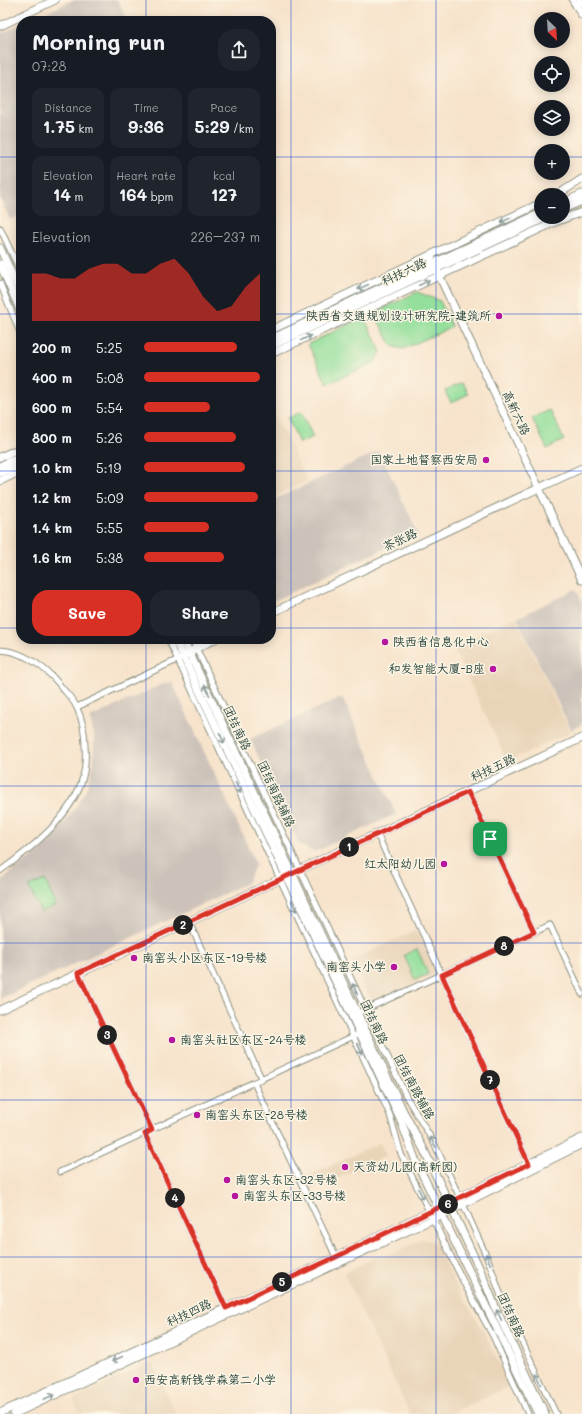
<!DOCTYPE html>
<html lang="en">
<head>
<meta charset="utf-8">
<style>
  body { margin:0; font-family:Mali,"LXGW WenKai TC",sans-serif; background:#20242c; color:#f1f3f6; height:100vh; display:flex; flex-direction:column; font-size:15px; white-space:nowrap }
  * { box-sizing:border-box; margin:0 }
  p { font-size:13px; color:#9ea1a6 }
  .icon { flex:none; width:22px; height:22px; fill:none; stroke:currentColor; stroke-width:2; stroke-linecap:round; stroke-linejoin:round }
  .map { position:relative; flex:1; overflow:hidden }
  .sheet { position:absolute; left:16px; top:16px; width:260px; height:628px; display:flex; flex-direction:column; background:#171b24; border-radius:16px; box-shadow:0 2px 10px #0003 }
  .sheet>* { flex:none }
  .needle { width:26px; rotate:155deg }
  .buttons { position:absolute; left:534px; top:12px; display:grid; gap:8px }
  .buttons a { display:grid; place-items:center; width:36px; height:36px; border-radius:50%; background:#171b24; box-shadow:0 2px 10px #0003; font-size:20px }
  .pin { position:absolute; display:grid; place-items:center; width:34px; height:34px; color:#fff; margin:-17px; border-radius:8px; box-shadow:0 2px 6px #0006 }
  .km { position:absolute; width:20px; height:20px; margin:-10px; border-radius:50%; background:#222; color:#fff; font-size:11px; line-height:20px; text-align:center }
  .round { display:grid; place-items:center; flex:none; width:42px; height:42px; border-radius:16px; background:#20242c }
  .head { display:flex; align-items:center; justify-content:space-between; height:68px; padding:0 16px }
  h1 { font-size:22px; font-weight:800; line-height:30px }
  .figures { display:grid; grid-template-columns:repeat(3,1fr); gap:6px; height:68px; padding:4px 16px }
  .figures div { display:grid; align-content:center; border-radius:10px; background:#20242c; text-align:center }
  .figures b { font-size:17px; font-weight:800 }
  .figures small { font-size:11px; font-weight:400 }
  .figures p { font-size:11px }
  .chart { height:112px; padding:8px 16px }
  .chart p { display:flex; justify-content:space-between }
  .chart svg { width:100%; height:72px; margin-top:4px; fill:#d93025; opacity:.7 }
  .cta { display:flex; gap:8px; margin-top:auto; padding:8px 16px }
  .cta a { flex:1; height:46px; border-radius:16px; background:#d93025; color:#fff; font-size:16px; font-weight:800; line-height:46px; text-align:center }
  .cta a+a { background:#20242c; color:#f1f3f6 }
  ul { padding:0 16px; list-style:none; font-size:13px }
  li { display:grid; grid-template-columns:64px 48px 1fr; align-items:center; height:30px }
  li i { height:10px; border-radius:5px; background:#d93025 }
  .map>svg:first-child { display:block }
</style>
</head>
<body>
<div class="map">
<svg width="582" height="1414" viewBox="0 0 582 1414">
  <rect width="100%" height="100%" fill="#fcf5e5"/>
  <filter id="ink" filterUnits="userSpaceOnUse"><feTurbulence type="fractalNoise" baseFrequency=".025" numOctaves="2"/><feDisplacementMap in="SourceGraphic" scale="8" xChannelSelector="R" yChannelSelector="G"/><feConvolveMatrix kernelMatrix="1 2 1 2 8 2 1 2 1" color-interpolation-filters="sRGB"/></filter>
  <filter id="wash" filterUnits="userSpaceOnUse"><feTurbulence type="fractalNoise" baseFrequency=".012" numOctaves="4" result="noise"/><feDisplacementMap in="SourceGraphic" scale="16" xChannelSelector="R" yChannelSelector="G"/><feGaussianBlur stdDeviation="0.9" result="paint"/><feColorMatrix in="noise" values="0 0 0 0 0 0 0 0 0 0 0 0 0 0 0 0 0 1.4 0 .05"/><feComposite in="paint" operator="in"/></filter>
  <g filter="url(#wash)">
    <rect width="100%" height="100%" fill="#f7e3cb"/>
    <g fill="#e9d4b8">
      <path d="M271 407 307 481 271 498Z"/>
      <path d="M515 617 570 732 508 762 453 647Z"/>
      <path d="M446 859 449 866 441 870 438 862Z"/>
      <path d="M416 930 436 973 372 1003 352 960Z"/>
      <path d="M380 1143 386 1156 310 1191 304 1178Z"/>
      <path d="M424 1239 434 1242 460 1293 481 1326 510 1386 449 1414H410L344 1273 376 1257 393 1253Z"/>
      <path d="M152 1362 176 1414H80L73 1399Z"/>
    </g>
    <g fill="#ccc2b9">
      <path d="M73 0H118L128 21H28Z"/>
      <path d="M21 24V214L10 220 0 198V34Z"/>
      <path d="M379 451 418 533 271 602V501Z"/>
      <path d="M576 589 582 602V724L571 730 517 618Z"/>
      <path d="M172 682 256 864 247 883 0 999V881L39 852 58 831 76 807 87 788 94 762V737L90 718 165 683Z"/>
      <path d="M342 697 396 814 314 852 300 845 250 739Z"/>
    </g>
    <g fill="#94df9b" stroke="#5a8e68">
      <path d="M417 292 440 301 452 327 403 349 392 346 374 313Z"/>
      <path d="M364 317 381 352 375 362 327 384 308 344Z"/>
      <path d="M462 383 468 394 451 403 445 391Z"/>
      <path d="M550 410 564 440 547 449 532 418Z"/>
      <path d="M301 412 313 437 299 443 288 418Z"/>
      <path d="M45 880 56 905 41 912 29 887Z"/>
      <path d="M417 949 428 974 415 980 404 955Z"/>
    </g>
  </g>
  <g filter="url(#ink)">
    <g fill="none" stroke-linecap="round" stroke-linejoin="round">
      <g stroke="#8b9080" stroke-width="7">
        <g id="street">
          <path d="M0 228 21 273"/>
          <path d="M0 283 21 335"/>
          <path d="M168 639 390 1115 401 1154 465 1285 493 1336 528 1414"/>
          <path d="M192 639 407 1098 434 1143 463 1204 489 1262 502 1299 556 1414"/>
          <path d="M0 650C23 651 45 667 59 684 65 692 74 700 77 708 83 721 85 733 85 746 86 758 85 772 81 783 68 819 31 849 0 871"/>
          <path d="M77 707 179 659"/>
          <path d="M468 792 534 932"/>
          <path d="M377 834 529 1164"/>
          <path d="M189 922 262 1080"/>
          <path d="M78 973 152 1130"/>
          <path d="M358 1013 550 925 582 994"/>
          <path d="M254 1083 336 1257"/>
          <path d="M145 1134 226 1308"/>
          <path d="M60 1172 356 1035"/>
        </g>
      </g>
      <g stroke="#8b9080" stroke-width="9">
        <g id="secondary">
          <path d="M573 0 582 15"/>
          <path d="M0 26 55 0"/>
          <path d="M557 195 582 179"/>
          <path d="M563 203 582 194"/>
          <path d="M563 209 582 201"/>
          <path d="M0 248 21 294"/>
          <path d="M430 256 582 580"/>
          <path d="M0 264 21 312"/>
          <path d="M271 330 541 203"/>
          <path d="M271 339 541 213"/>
          <path d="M271 346 547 217"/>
          <path d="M271 354 555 222 582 212"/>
          <path d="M0 457 21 448"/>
          <path d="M0 466 21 456"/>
          <path d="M0 473 21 464"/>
          <path d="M0 481 21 471"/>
          <path d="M271 613 582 468"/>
          <path d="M175 639 401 1121 415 1159 538 1414"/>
          <path d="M183 639 403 1111 423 1148 449 1203 481 1272 496 1309 545 1414"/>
          <path d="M186 654 189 652 215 639"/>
          <path d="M0 1010 582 738"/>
          <path d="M0 1413 336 1257 582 1138"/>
          <path d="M14 1414 433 1219 582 1144"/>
        </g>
      </g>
      <g stroke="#8b9080" stroke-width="10">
        <path id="primary" d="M581 0 582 2"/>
      </g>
      <use href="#street" stroke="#fff" stroke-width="5"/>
      <use href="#secondary" stroke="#fff" stroke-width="7"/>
      <use href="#primary" stroke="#fff" stroke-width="8"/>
    </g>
    <defs><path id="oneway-shaft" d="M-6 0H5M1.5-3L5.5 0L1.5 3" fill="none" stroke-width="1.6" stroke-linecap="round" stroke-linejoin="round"/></defs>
    <g stroke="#8f9e9a">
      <use href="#oneway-shaft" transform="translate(506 220) rotate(155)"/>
      <use href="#oneway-shaft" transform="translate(424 283) rotate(-25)"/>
      <use href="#oneway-shaft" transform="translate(363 287) rotate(155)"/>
      <use href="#oneway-shaft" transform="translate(306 338) rotate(-25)"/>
      <use href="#oneway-shaft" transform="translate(207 690) rotate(-115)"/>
      <use href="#oneway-shaft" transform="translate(222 738) rotate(65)"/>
      <use href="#oneway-shaft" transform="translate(238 788) rotate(65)"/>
      <use href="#oneway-shaft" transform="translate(294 906) rotate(65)"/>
      <use href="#oneway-shaft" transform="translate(355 989) rotate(-114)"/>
      <use href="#oneway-shaft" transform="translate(360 1049) rotate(65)"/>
      <use href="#oneway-shaft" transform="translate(433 1142) rotate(-119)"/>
      <use href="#oneway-shaft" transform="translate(421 1194) rotate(64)"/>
      <use href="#oneway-shaft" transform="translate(488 1259) rotate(-113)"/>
      <use href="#oneway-shaft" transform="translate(499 1315) rotate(-115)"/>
      <use href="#oneway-shaft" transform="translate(117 1359) rotate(155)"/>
      <use href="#oneway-shaft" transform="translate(539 1379) rotate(-115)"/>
      <use href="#oneway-shaft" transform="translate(49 1397) rotate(-25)"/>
    </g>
  </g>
  <g fill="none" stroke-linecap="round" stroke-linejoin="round" filter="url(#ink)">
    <g stroke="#fff" stroke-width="8">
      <path id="route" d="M468 792 534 932 442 975 529 1164 336 1257 226 1308 145 1134 152 1130 78 973Z"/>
    </g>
    <use href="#route" stroke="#d93025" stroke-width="5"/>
  </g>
  <path fill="none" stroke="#1d4ed8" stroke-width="1" stroke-opacity="0.55" d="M146 0V21M291 0V1414M436 0V1414M0 157H21M271 157H541M563 157H582M0 314H21M271 314H582M0 471H21M271 471H582M0 628H21M271 628H582M146 639V1414M0 786H582M0 943H582M0 1100H582M0 1257H582"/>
  <g fill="#b5179e" stroke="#fcf5e5" stroke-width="1.5">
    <circle cx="499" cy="316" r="4"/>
    <circle cx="486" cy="460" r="4"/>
    <circle cx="385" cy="642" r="4"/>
    <circle cx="493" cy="669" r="4"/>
    <circle cx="444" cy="864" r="4"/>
    <circle cx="134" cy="958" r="4"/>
    <circle cx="394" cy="967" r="4"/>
    <circle cx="172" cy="1040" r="4"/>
    <circle cx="197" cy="1115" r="4"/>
    <circle cx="345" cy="1167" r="4"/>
    <circle cx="227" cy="1180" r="4"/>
    <circle cx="235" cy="1196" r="4"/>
    <circle cx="136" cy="1380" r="4"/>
  </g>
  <g text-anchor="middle" stroke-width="3" stroke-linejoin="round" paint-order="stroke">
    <g font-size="12" fill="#1f3d34" stroke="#fcf5e5">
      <text transform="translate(404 272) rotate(-25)" y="4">科技六路</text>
      <text transform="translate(516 413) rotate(65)" y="4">高新六路</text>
      <text transform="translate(400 540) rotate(-25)" y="4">茶张路</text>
      <text transform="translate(237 728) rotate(65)" y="4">团结南路</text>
      <text transform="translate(493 768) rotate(-25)" y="4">科技五路</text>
      <text transform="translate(276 794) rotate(65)" y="4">团结南路辅路</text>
      <text transform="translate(374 1022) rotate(65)" y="4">团结南路</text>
      <text transform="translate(414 1087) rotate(62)" y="4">团结南路辅路</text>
      <text transform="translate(189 1313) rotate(-25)" y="4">科技四路</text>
      <text transform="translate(511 1315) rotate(66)" y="4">团结南路</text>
    </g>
    <g font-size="12" fill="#1f3d34" stroke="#fcf5e5" text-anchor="start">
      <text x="491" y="320" text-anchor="end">陕西省交通规划设计研究院-建筑所</text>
      <text x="478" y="464" text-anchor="end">国家土地督察西安局</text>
      <text x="393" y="646">陕西省信息化中心</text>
      <text x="485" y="673" text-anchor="end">和发智能大厦-B座</text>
      <text x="436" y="868" text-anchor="end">红太阳幼儿园</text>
      <text x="142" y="962">南窑头小区东区-19号楼</text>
      <text x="386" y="971" text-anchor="end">南窑头小学</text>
      <text x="180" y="1044">南窑头社区东区-24号楼</text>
      <text x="205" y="1119">南窑头东区-28号楼</text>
      <text x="353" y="1171">天资幼儿园(高新园)</text>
      <text x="235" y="1184">南窑头东区-32号楼</text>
      <text x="243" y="1200">南窑头东区-33号楼</text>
      <text x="144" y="1384">西安高新钱学森第二小学</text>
    </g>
  </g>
</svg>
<div class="buttons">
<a><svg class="needle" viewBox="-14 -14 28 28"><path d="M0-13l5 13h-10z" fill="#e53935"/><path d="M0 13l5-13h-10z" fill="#9ea1a6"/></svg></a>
<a><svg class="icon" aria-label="locate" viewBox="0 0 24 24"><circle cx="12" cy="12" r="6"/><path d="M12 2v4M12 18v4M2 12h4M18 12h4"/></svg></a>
<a><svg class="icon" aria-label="layers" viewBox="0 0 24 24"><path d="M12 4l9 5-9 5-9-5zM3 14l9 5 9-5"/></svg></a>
<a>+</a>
<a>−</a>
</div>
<div class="pin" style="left:490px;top:839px;background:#1e9e55"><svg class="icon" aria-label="arrive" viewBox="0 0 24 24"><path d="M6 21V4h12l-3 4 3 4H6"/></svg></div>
<b class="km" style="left:349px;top:847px">1</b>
<b class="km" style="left:183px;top:925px">2</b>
<b class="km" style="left:107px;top:1035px">3</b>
<b class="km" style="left:175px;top:1198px">4</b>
<b class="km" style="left:282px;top:1282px">5</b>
<b class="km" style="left:448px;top:1204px">6</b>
<b class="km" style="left:490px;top:1080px">7</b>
<b class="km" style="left:504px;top:946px">8</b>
<section class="sheet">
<div class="head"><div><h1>Morning run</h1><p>07:28</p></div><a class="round"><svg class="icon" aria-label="share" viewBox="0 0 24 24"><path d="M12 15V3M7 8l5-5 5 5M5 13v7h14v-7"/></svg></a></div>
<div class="figures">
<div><p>Distance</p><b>1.75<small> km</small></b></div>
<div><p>Time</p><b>9:36</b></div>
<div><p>Pace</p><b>5:29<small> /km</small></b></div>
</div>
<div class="figures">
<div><p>Elevation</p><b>14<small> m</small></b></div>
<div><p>Heart rate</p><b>164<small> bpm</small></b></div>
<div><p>kcal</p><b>127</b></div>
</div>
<div class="chart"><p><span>Elevation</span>226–237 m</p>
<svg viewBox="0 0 160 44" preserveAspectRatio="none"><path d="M0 44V15L10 15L20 18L30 18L40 12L50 9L60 9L70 15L80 15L90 9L100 6L110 15L120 29L130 38L140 35L150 23L160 15V44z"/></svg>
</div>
<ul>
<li><b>200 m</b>5:25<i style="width:80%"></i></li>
<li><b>400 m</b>5:08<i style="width:100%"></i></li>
<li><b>600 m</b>5:54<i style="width:57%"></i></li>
<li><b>800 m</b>5:26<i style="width:79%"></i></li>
<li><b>1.0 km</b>5:19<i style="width:87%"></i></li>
<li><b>1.2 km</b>5:09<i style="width:98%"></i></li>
<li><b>1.4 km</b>5:55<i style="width:56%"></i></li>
<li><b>1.6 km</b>5:38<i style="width:69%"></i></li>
</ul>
<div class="cta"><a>Save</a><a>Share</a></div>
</section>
</div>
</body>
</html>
